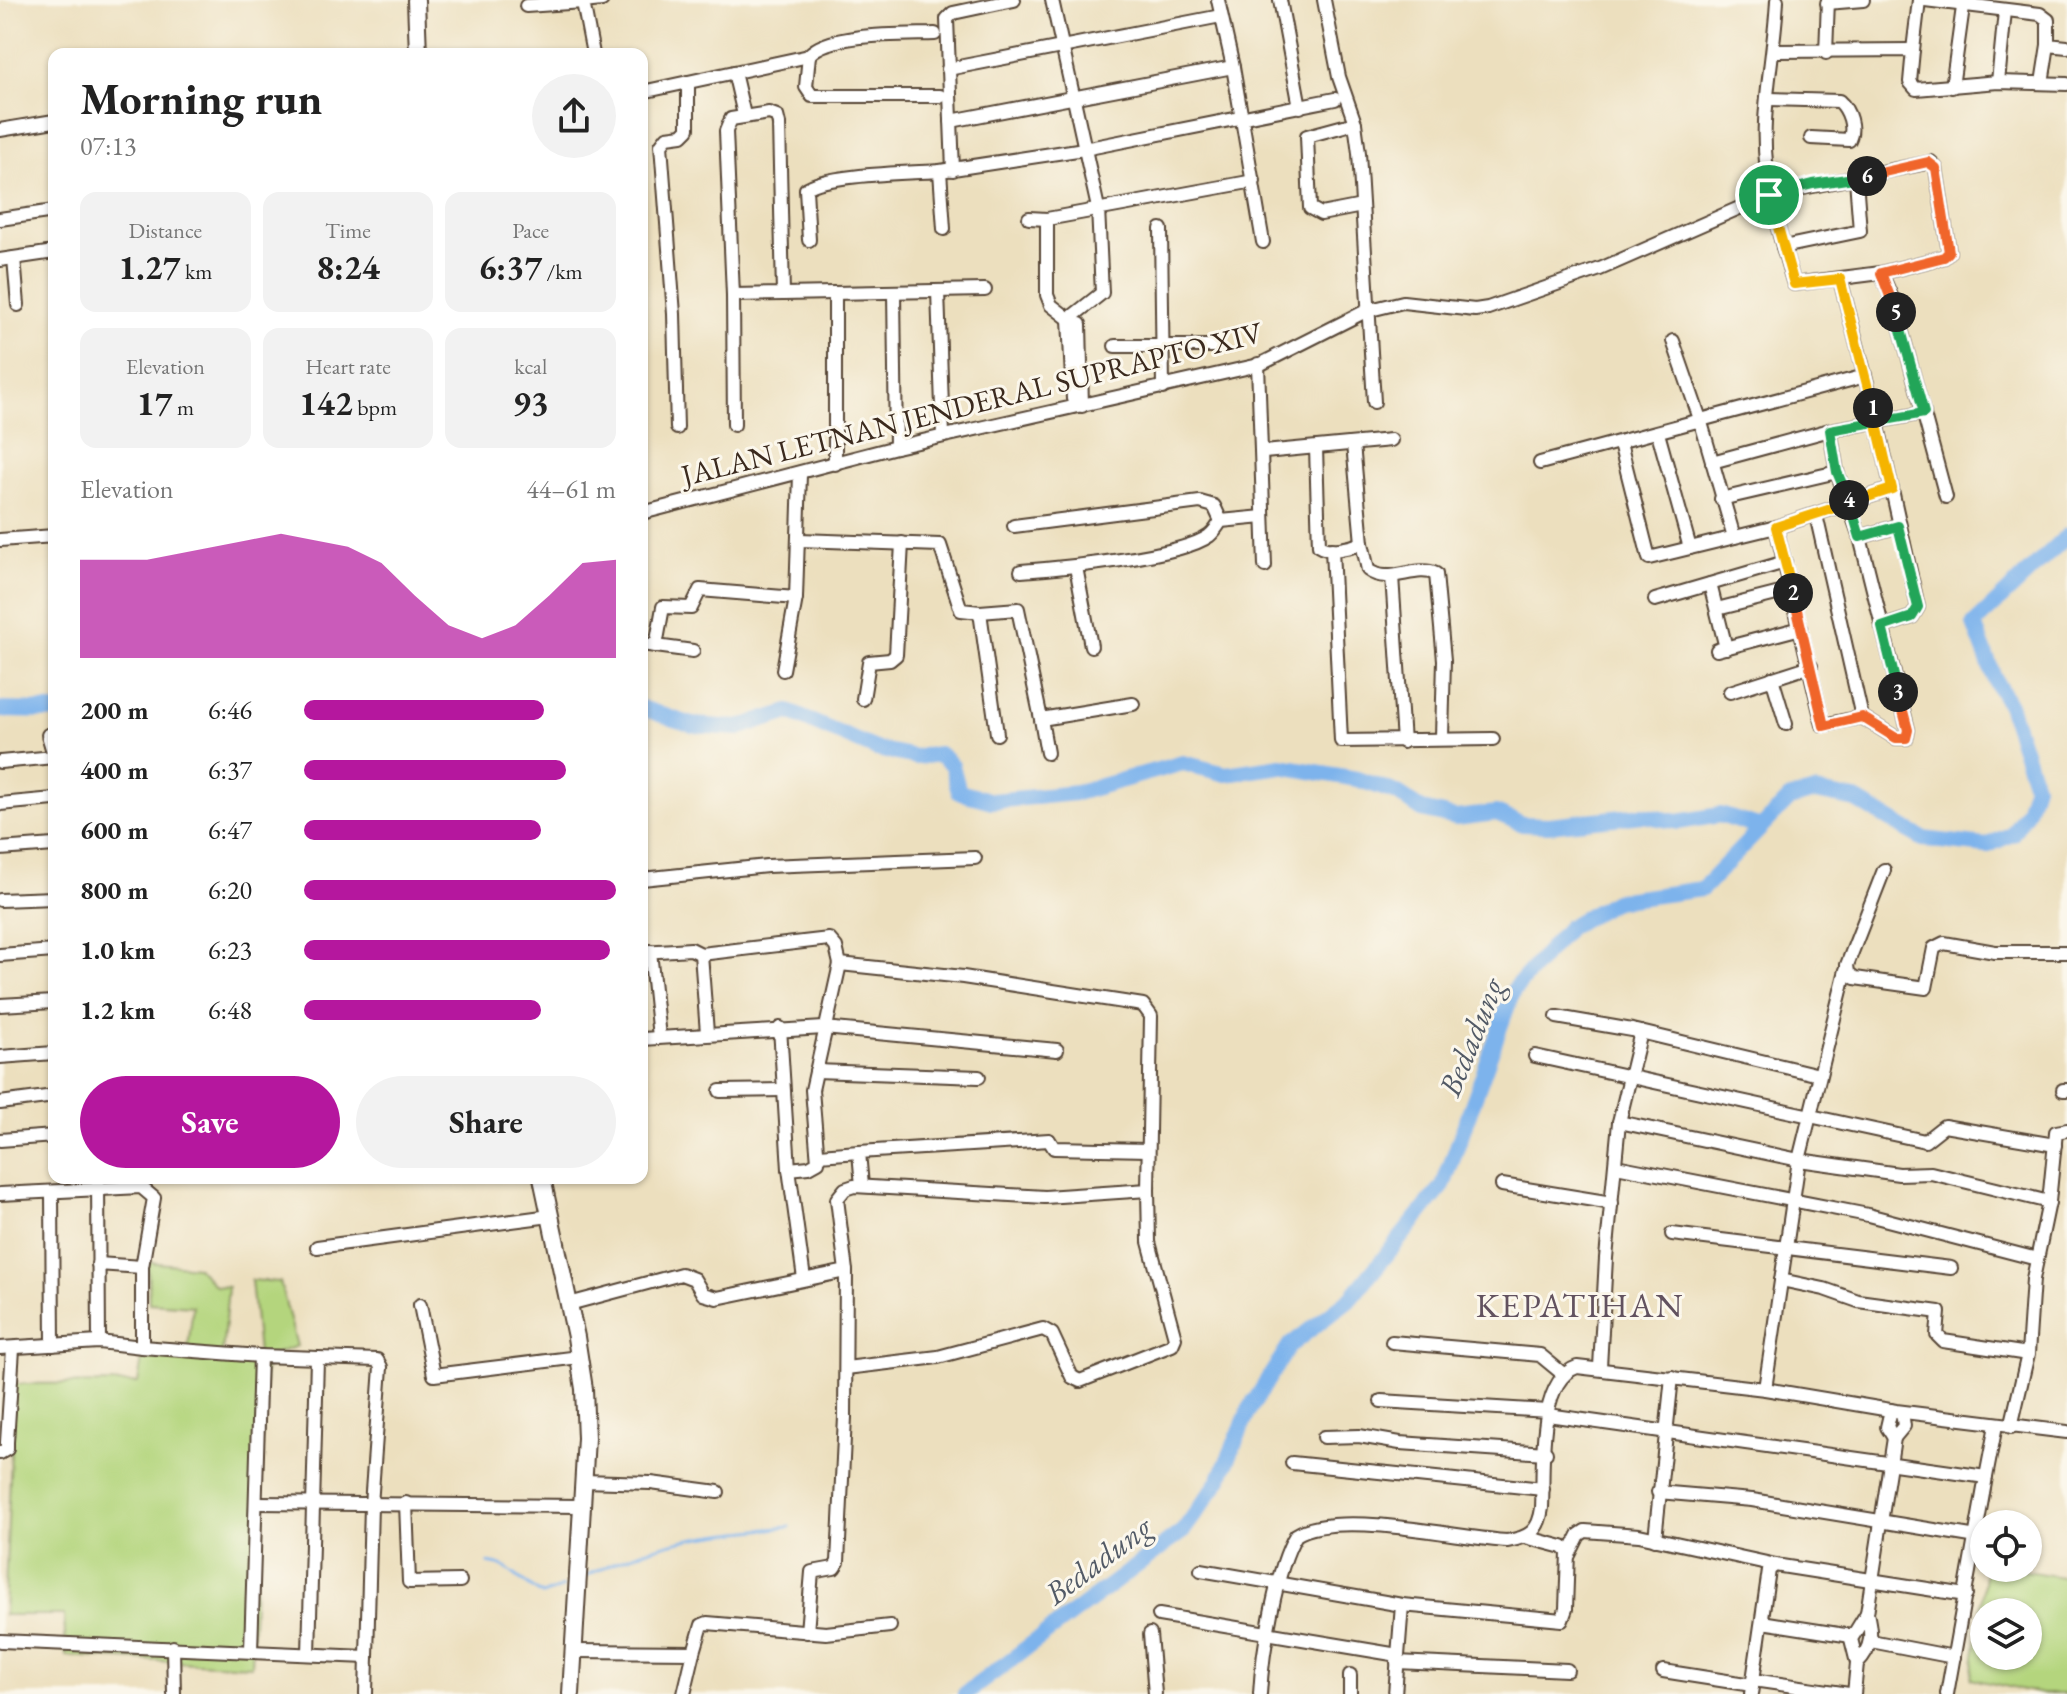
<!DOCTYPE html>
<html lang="en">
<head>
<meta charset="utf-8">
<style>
  body { margin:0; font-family:"EB Garamond",serif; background:#f2f2f2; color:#222; height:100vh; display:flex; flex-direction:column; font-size:30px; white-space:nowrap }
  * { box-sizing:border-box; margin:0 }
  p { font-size:26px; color:#767676 }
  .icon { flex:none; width:44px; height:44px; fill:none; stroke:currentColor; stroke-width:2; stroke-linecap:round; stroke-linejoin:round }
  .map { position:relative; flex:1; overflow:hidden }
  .sheet { position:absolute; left:48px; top:48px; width:600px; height:1136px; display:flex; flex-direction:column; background:#fff; border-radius:16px; box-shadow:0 2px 6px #0004 }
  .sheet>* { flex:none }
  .tools { position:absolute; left:1970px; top:1510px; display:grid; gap:16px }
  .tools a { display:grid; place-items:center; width:72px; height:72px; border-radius:50%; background:#fff; box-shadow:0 2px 6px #0004; font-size:40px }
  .pin { position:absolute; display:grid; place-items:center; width:68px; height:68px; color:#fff; margin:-34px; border:4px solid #fff; border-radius:50%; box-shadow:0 2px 8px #0007 }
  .km { position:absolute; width:40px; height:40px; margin:-20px; border-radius:50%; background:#222; color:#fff; font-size:22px; line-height:40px; text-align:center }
  .round { display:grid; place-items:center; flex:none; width:84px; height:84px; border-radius:42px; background:#f2f2f2 }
  .overview { display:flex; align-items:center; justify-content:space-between; height:136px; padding:0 32px }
  h1 { font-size:44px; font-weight:700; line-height:60px }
  .metrics { display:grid; grid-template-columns:repeat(3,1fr); gap:12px; height:136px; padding:8px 32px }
  .metrics div { display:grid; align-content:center; border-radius:16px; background:#f2f2f2; text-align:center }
  .metrics b { font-size:34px; font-weight:700 }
  .metrics small { font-size:22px; font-weight:400 }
  .metrics p { font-size:22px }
  .chart { height:224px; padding:16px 32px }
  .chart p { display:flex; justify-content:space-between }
  .chart svg { width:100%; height:144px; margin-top:8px; fill:#b5179e; opacity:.7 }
  .cta { display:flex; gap:16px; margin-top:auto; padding:16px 32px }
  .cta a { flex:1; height:92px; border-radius:48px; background:#b5179e; color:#fff; font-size:32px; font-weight:700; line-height:92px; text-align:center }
  .cta a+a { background:#f2f2f2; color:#222 }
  ul { padding:0 32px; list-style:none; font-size:26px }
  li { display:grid; grid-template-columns:128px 96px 1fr; align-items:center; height:60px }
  li i { height:20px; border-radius:10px; background:#b5179e }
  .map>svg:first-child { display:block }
</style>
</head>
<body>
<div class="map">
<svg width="2067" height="1694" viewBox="0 0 2067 1694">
  <rect width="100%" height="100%" fill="#fbf7ec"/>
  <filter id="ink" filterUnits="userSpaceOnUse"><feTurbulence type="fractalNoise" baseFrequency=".0125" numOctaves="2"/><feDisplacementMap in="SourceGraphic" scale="16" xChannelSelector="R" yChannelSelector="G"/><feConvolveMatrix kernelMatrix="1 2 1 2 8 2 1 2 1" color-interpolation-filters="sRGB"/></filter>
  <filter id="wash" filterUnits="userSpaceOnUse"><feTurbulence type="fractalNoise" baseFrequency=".006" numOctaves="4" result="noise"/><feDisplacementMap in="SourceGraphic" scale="32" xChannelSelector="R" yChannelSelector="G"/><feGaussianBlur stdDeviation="1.8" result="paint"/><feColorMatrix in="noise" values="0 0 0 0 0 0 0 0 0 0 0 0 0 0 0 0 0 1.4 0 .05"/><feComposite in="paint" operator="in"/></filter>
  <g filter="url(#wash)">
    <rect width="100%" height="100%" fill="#ecdfbe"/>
    <g fill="#b4d57d" stroke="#78804e" stroke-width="2" fill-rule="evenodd">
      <path d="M148 1262 197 1267 215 1286 228 1287 222 1356 258 1354 251 1280 280 1282 297 1346 266 1357 251 1666 66 1656 64 1615H4L14 1384 138 1383 144 1346 188 1348 193 1306 149 1303Z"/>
      <path d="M1986 1568H2010L2067 1578V1694H2042L1971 1679ZM2028 1612V1656H1984V1612Z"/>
    </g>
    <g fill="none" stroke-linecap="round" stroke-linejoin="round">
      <g stroke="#7db3ec" stroke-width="3">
        <path d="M488 1563 503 1566 542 1595 563 1587"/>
        <path d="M586 1576C663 1537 707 1535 790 1527"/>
      </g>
      <g stroke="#7db3ec" stroke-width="16">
        <path d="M642 708 692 725 738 728 789 712 876 749 916 757 939 754 952 765 959 792 992 801 1076 793 1183 763 1226 774 1281 766 1357 779 1397 793 1422 810 1456 818 1496 813 1522 824 1548 825 1643 815 1678 822 1720 815 1761 828"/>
        <path d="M0 710 54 711"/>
        <path d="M965 1694 1183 1531 1219 1481 1249 1410 1289 1346 1351 1298 1443 1186 1513 991 1569 927 1615 901 1702 889 1789 799 1815 792 1856 800 1923 839 1986 846 2012 834 2027 811 2035 785 2009 705 1996 682 1974 624 2067 536"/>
      </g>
    </g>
  </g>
  <g filter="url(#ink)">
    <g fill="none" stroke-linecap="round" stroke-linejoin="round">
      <g stroke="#564536" stroke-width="16">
        <g id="minor">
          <path d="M1052 0 1098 208 1102 293 1069 319 1073 399"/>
          <path d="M1218 0 1233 67 1263 242"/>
          <path d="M1280 0 1300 107"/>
          <path d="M1324 0 1339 77 1355 123 1359 153 1374 402"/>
          <path d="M1777 0C1775 41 1767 81 1765 122 1762 178 1778 231 1794 284L1881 273 1894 303 1946 497"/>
          <path d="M1925 0 2040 14 2048 20V45L2067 47"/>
          <path d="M1827 3 1863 0"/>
          <path d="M526 6 583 2"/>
          <path d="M935 34C905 35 829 32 809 55L806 87 812 96H940"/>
          <path d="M1913 50 1919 0"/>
          <path d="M1775 51 1913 50 1910 82 1916 89 1998 82 2067 84"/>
          <path d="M1826 53 1828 0"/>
          <path d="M593 54 583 2 602 0"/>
          <path d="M948 69 1221 16"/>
          <path d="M734 72 744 115"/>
          <path d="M1998 82 2005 11"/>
          <path d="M2042 83 2048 45"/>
          <path d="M1952 87 1963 7"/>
          <path d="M642 92 809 56"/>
          <path d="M1769 99 1839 101C1849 110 1855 128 1849 140L1811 138"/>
          <path d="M769 113 777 116 779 124 783 294 733 295 726 131 731 119Z"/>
          <path d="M951 121 1233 67"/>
          <path d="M1355 123 1307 136 1310 208 1321 214 1362 206"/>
          <path d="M0 130 54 121"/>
          <path d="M953 170 947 19 953 13 1014 0"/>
          <path d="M940 171 1084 149 1335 99"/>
          <path d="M1029 218 1047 219 1254 181"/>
          <path d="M0 219 54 211"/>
          <path d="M1047 219V295L1051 305 1069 319"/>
          <path d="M1161 229 1163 388"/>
          <path d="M809 240 806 189C824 174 913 173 940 171L944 229"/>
          <path d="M1783 247 1860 231 1856 179"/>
          <path d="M14 258 18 305"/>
          <path d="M0 260 54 252"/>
          <path d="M1840 279 1877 422 1918 607 1912 617 1882 627"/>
          <path d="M938 291 943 436"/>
          <path d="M894 292 896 447"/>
          <path d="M783 294 985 290"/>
          <path d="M835 294V464"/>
          <path d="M733 295 734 425"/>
          <path d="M1080 324 1082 406"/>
          <path d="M1673 341 1700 419 1734 537"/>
          <path d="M1115 346H1215"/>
          <path d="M1258 364 1265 566"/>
          <path d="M677 428 674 314 661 145 667 137 682 135 688 129V82"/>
          <path d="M1658 433 1690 548"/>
          <path d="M1620 443 1649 558 1776 527 1892 489"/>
          <path d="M1316 448 1319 546C1330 553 1350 548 1362 543L1353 444"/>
          <path d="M1264 452 1391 440"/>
          <path d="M1712 462 1830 430 1924 413"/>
          <path d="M1540 463 1865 376"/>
          <path d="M1721 499 1837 472"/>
          <path d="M642 513 896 447 1259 365 1366 311 1403 302 1475 310 1488 308 1600 269 1769 195 1931 162 1936 168 1949 252 1944 257 1881 273"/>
          <path d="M1816 515 1862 717"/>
          <path d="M1014 526 1200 502 1214 506 1221 521"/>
          <path d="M1776 527 1823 725 1862 717 1896 738H1906L1908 730 1860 537 1837 472 1830 430"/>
          <path d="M1860 537 1898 526"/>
          <path d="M0 540 54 536"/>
          <path d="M800 540 940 545 961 610 980 612 1018 609 1041 719 1133 704"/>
          <path d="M1362 543 1368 570C1389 586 1415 564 1436 574L1444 660 1442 737"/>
          <path d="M1332 549 1341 741 1493 739"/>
          <path d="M1076 567 1091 646"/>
          <path d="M1021 571C1061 568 1180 557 1209 536 1214 532 1218 526 1221 521L1263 517"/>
          <path d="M1392 576 1403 742"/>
          <path d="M1710 584 1726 648"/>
          <path d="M1655 600 1785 562"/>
          <path d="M1717 609 1792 590"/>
          <path d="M980 612 997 734"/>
          <path d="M642 644 656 646 663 607 691 608 700 590 796 598"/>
          <path d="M656 646 693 651"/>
          <path d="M1717 650 1801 628"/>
          <path d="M783 670 796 598 800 474"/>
          <path d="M1772 678 1786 724"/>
          <path d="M1730 692 1811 666"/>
          <path d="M863 699 869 662 890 660 896 655 902 543"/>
          <path d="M1041 719 1047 753"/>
          <path d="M48 735 54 755"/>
          <path d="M0 762 54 757"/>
          <path d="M0 804 54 799"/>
          <path d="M0 849 54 845"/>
          <path d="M1884 870 1847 965 1848 973 1855 978 1926 988 1934 948 1944 943 1995 952H2067"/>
          <path d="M642 879 767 866 975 858"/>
          <path d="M0 900 54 898"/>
          <path d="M650 951 659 1037"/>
          <path d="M701 954 707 1033"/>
          <path d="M0 955 54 951"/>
          <path d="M0 1005 54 1002"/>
          <path d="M1557 1017 1632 1030 1819 1075"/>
          <path d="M780 1028 789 1169 804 1279"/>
          <path d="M642 1039 824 1028 1057 1050"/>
          <path d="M1535 1056 1925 1141 1944 1126 2055 1145"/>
          <path d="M0 1057 54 1053"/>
          <path d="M816 1071 979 1077"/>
          <path d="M2063 1090H2067"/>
          <path d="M720 1091 782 1090"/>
          <path d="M0 1103 54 1096"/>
          <path d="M1619 1122 1799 1160 1899 1174 1931 1173 2049 1202"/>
          <path d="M0 1140 54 1136"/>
          <path d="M819 1155 859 1152"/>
          <path d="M1616 1166 1868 1215 2037 1259"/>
          <path d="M789 1169 809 1167 818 1162 812 1090 840 964"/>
          <path d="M98 1178 99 1342"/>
          <path d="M1502 1185 1612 1203"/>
          <path d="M862 1186 859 1152 1049 1140 1054 1148 1148 1150"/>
          <path d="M52 1192 53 1345"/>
          <path d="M0 1194 141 1187 154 1198 142 1267V1347L99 1342 0 1348"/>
          <path d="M1672 1234 1951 1268"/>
          <path d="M317 1247 550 1216"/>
          <path d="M98 1264 142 1267"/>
          <path d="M1781 1280 1824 1289 1858 1301 1939 1312 1937 1335 1943 1341 2028 1354"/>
          <path d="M569 1304 681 1274 694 1279 703 1294 717 1298 846 1271 837 1199 845 1189 854 1186 1045 1197 1148 1190 1151 1016 1143 1005 963 977 840 964 836 947 829 939 701 954 691 949 642 952"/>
          <path d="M420 1305 434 1375 579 1357"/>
          <path d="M1392 1342 1540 1355 1563 1374"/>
          <path d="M142 1347 260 1356"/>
          <path d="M1600 1367 1606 1258 1619 1122 1641 1032"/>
          <path d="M846 1368 938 1357 1043 1329 1052 1334 1072 1377 1080 1381 1172 1345 1175 1338 1149 1242 1148 1190"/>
          <path d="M1765 1389 1799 1160 1846 970"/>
          <path d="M1381 1401 1548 1411"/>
          <path d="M1891 1410 1887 1427 1894 1438"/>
          <path d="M1548 1415 1986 1477 1947 1694"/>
          <path d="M2011 1427 2028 1354 2033 1279 2049 1202 2056 1132 2067 1130"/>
          <path d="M1324 1437 1359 1436 1400 1443 1546 1453"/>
          <path d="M1894 1438 1904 1426 1902 1412"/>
          <path d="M0 1453 7 1449V1442L13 1349"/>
          <path d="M1292 1463 1543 1489"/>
          <path d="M1986 1477 1996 1425"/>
          <path d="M583 1481 651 1483 718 1492"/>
          <path d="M1658 1492 1752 1500 1977 1537"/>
          <path d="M257 1503 582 1506"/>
          <path d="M406 1503 409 1582 460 1581"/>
          <path d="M1655 1539 1672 1377"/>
          <path d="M1569 1555 1579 1535 1585 1531 1639 1535 1776 1565"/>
          <path d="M1201 1570 1402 1605 1562 1620 1566 1609 1568 1552 1563 1547 1525 1537"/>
          <path d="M1159 1615 1398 1655"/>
          <path d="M1762 1622 1851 1636"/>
          <path d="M807 1632 812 1572 834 1568 838 1562 845 1417 846 1271"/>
          <path d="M1150 1634 1155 1694"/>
          <path d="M1 1641 367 1657"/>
          <path d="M1871 1641 1954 1657"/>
          <path d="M173 1647 174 1694"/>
          <path d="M251 1651 260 1356 377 1360 381 1367 371 1505 366 1694"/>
          <path d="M574 1651 694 1652 702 1625 707 1623 826 1633 890 1626"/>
          <path d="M309 1654 317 1359"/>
          <path d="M1397 1662 1567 1670"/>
          <path d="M1857 1663C1873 1647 1872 1634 1867 1613L1894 1438"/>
          <path d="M1663 1671 1752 1685"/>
          <path d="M1753 1680 1849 1694"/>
          <path d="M684 1694 694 1652"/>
          <path d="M1260 1694C1262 1655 1276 1567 1296 1535 1337 1509 1457 1538 1507 1541 1529 1538 1539 1531 1542 1508 1544 1471 1536 1381 1577 1367L1765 1389 1896 1411 2067 1432"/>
          <path d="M1350 1694V1675"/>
          <path d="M1395 1694 1402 1605"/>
          <path d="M1751 1694 1769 1570 1775 1565 1966 1595"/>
          <path d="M1854 1694 1857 1663 1851 1639 1867 1613"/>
        </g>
      </g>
      <g stroke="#564536" stroke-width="20">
        <g id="major">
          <path d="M416 0 418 54"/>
          <path d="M542 1178 576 1337 584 1389 586 1438 571 1694"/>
        </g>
      </g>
      <use href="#minor" stroke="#fff" stroke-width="12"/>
      <use href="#major" stroke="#fff" stroke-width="16"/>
    </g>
  </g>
  <g fill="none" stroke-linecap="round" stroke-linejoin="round" filter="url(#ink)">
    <g stroke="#fff" stroke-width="16">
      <path id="split-1" d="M1769 195 1794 284 1840 279 1873 408"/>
    </g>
    <g stroke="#fff" stroke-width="16">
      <path id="split-2" d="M1793 593 1776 527 1892 489 1873 408"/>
    </g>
    <g stroke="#fff" stroke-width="16">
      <path id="split-3" d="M1793 593 1824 726 1862 717 1896 738H1906L1908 730 1898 692"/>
    </g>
    <g stroke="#fff" stroke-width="16">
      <path id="split-4" d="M1849 500 1860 537 1898 526 1918 607 1912 617 1882 627 1898 692"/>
    </g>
    <g stroke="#fff" stroke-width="16">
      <path id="split-5" d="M1849 500 1837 472 1830 430 1924 413 1896 312"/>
    </g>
    <g stroke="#fff" stroke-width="16">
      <path id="split-6" d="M1867 176 1928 162 1936 168 1949 252 1944 257 1881 273 1896 312"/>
    </g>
    <g stroke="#fff" stroke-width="16">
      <path id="split-7" d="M1769 195 1813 184 1867 176"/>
    </g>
    <use href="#split-1" stroke="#f5b400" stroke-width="10"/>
    <use href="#split-2" stroke="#f5b400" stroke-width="10"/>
    <use href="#split-3" stroke="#f0652b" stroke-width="10"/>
    <use href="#split-4" stroke="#22a559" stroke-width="10"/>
    <use href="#split-5" stroke="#22a559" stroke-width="10"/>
    <use href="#split-6" stroke="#f0652b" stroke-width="10"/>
    <use href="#split-7" stroke="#22a559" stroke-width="10"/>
  </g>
  <g text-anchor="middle" stroke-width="6" stroke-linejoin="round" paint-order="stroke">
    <g font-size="30" fill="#3b2a1e" stroke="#fbf7ec">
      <text transform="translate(972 404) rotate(-14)" y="10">JALAN LETNAN JENDERAL SUPRAPTO XIV</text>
    </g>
    <g font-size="32" font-style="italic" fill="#525a66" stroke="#fbf7ec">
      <text transform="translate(1471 1037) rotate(-68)" y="11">Bedadung</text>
      <text transform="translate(1098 1560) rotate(-37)" y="11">Bedadung</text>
    </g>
    <g font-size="34" letter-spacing="2" fill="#62525f" stroke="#fbf7ec">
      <text x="1580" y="1317">KEPATIHAN</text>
    </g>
  </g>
</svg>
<div class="tools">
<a><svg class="icon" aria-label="locate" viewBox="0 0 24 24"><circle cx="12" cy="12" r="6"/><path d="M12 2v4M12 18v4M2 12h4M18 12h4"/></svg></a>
<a><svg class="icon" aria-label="layers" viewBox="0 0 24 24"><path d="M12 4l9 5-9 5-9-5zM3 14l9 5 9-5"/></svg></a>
</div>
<div class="pin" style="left:1769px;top:195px;background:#1e9e55"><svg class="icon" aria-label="arrive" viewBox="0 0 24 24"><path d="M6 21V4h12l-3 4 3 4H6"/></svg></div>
<b class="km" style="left:1873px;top:408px">1</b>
<b class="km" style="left:1793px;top:593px">2</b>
<b class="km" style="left:1898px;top:692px">3</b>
<b class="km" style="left:1849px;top:500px">4</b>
<b class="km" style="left:1896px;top:312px">5</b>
<b class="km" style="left:1867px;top:176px">6</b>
<section class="sheet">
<div class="overview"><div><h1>Morning run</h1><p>07:13</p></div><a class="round"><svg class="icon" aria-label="share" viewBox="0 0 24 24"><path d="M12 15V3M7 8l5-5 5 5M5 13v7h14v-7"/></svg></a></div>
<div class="metrics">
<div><p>Distance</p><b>1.27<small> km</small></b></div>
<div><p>Time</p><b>8:24</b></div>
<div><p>Pace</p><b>6:37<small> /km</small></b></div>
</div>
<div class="metrics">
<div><p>Elevation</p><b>17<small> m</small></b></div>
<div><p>Heart rate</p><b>142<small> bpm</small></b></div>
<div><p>kcal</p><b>93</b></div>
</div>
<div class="chart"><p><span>Elevation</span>44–61 m</p>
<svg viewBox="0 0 160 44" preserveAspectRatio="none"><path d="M0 44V14L10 14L20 14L30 12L40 10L50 8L60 6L70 8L80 10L90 15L100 25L110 34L120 38L130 34L140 25L150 15L160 14V44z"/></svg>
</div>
<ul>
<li><b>200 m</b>6:46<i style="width:77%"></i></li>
<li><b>400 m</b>6:37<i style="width:84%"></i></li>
<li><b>600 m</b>6:47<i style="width:76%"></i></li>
<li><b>800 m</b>6:20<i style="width:100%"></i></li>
<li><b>1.0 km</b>6:23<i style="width:98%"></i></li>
<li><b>1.2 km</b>6:48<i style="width:76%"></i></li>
</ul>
<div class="cta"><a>Save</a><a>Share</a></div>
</section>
</div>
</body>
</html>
